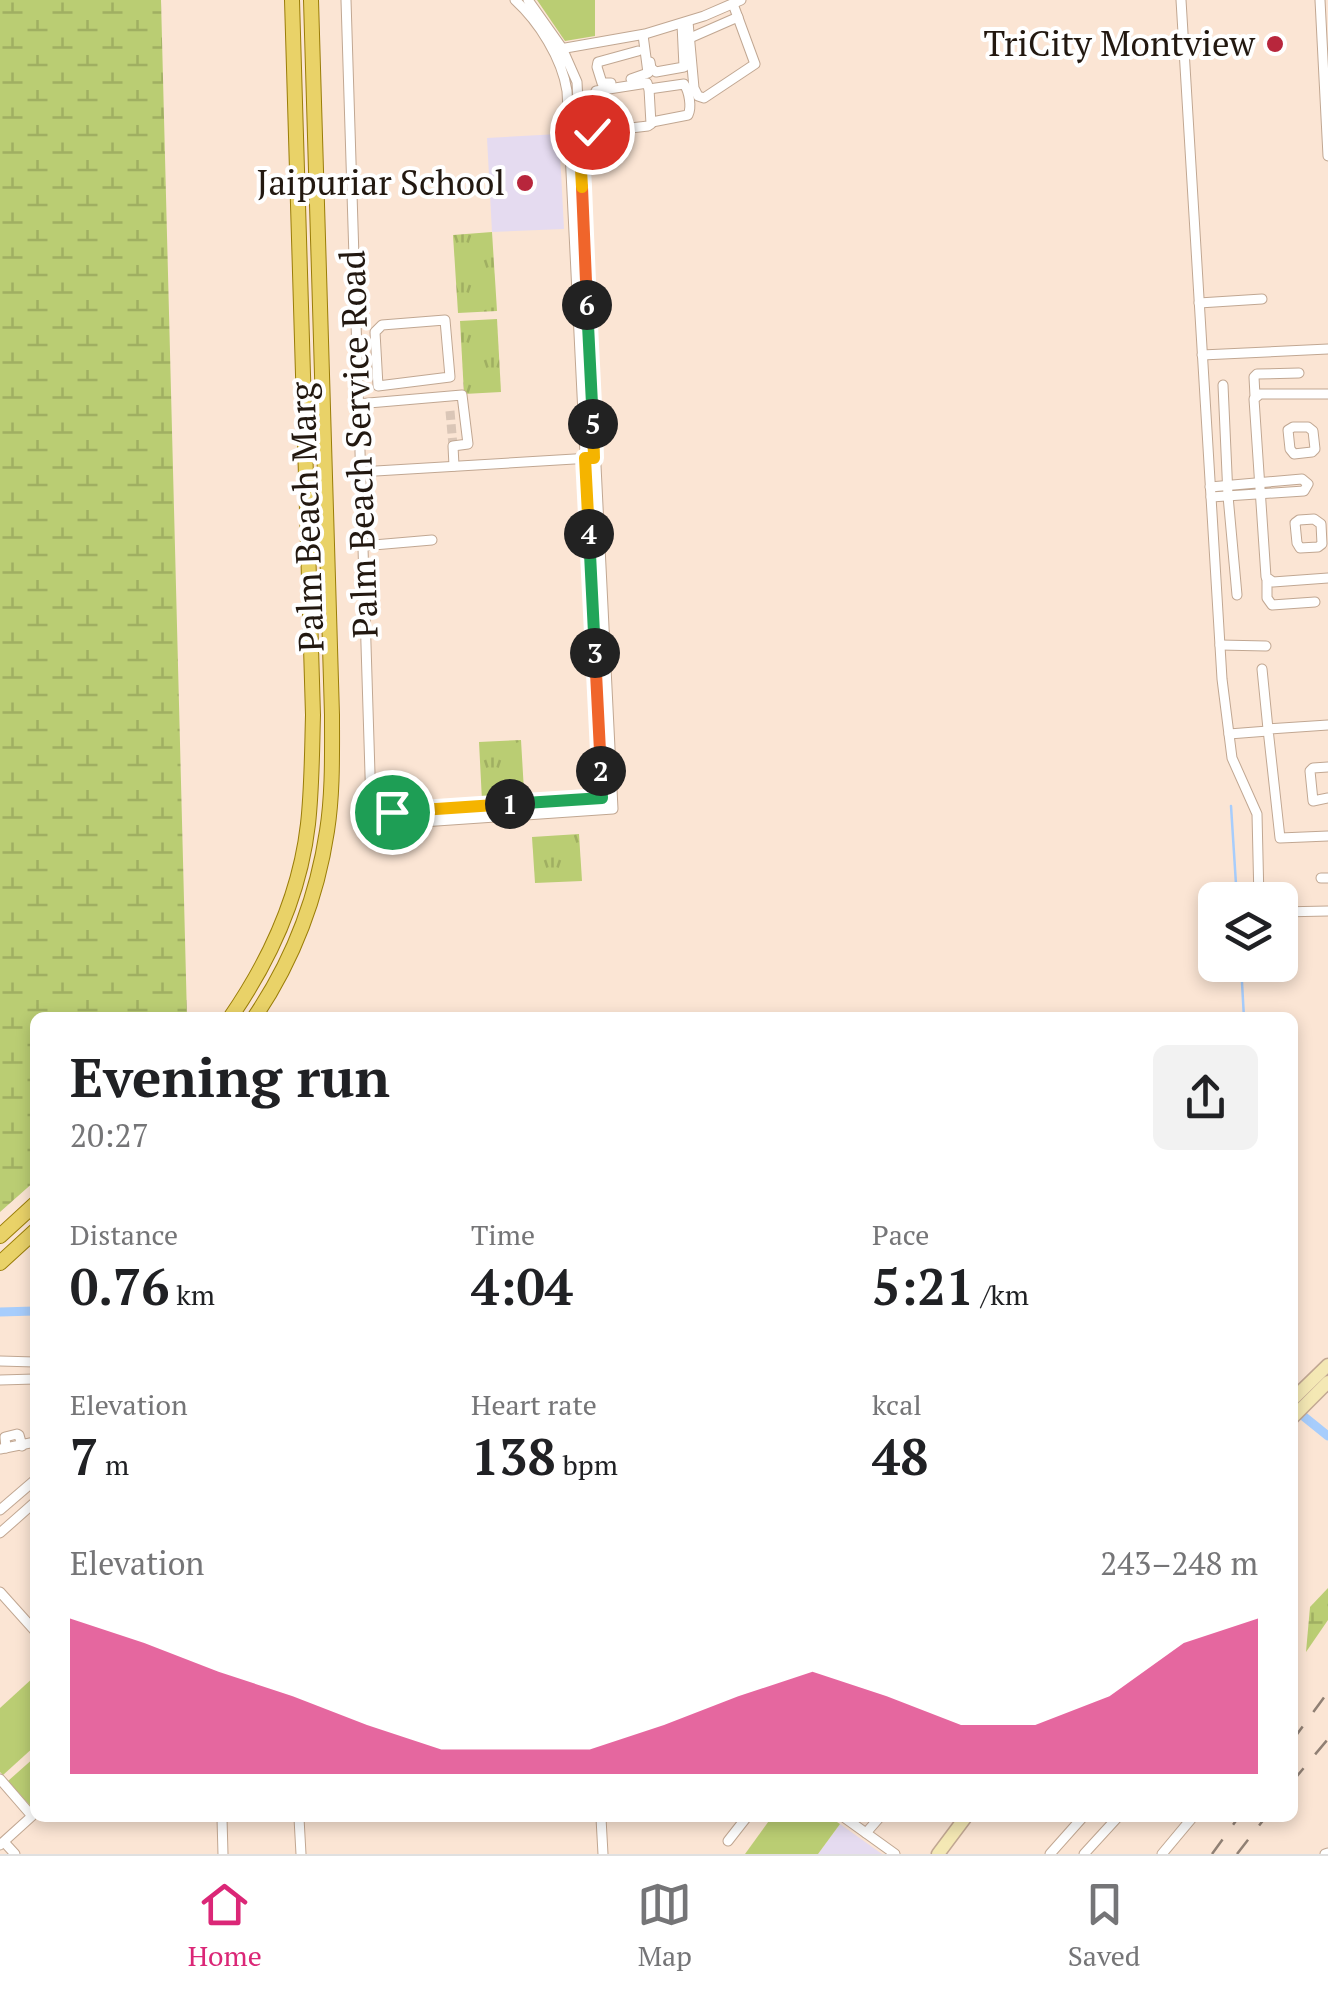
<!DOCTYPE html>
<html lang="en">
<head>
<meta charset="utf-8">
<style>
  body { margin:0; font-family:"PT Serif",serif; background:#f2f2f2; color:#202124; height:100vh; display:flex; flex-direction:column; font-size:38px; white-space:nowrap }
  * { box-sizing:border-box; margin:0 }
  p { font-size:32px; color:#757577 }
  .icon { flex:none; width:55px; height:55px; fill:none; stroke:currentColor; stroke-width:2; stroke-linecap:round; stroke-linejoin:round }
  .map { position:relative; flex:1; overflow:hidden }
  .sheet { position:absolute; left:30px; top:1012px; width:1268px; height:810px; display:flex; flex-direction:column; background:#fff; border-radius:15px; box-shadow:0 5px 15px #0003 }
  .sheet>* { flex:none }
  .tools { position:absolute; left:1198px; top:882px; display:grid; gap:20px }
  .tools a { display:grid; place-items:center; width:100px; height:100px; border-radius:15px; background:#fff; box-shadow:0 5px 15px #0003; font-size:50px }
  .pin { position:absolute; display:grid; place-items:center; width:85px; height:85px; color:#fff; margin:-42px; border:5px solid #fff; border-radius:50%; box-shadow:0 2px 10px #0007 }
  .km { position:absolute; width:50px; height:50px; margin:-25px; border-radius:50%; background:#222; color:#fff; font-size:28px; line-height:50px; text-align:center }
  .round { display:grid; place-items:center; flex:none; width:105px; height:105px; border-radius:15px; background:#f2f2f2 }
  .summary { display:flex; align-items:center; justify-content:space-between; height:170px; padding:0 40px }
  h1 { font-size:55px; font-weight:700; line-height:75px }
  .figures { display:grid; grid-template-columns:repeat(3,1fr); gap:15px; height:170px; padding:10px 40px }
  .figures div { display:grid; align-content:center }
  .figures b { font-size:50px; font-weight:700 }
  .figures small { font-size:28px; font-weight:400 }
  .figures p { font-size:28px }
  .chart { height:280px; padding:20px 40px }
  .chart p { display:flex; justify-content:space-between }
  .chart svg { width:100%; height:180px; margin-top:10px; fill:#db2777; opacity:.7 }
  .tab-bar { display:flex; justify-content:space-around; align-items:center; height:140px; border-top:2px solid #e0e0e0; background:#fff; font-size:28px; color:#757577 }
  .tab-bar a { display:grid; justify-items:center; gap:5px }
  .tab-bar .current { color:#db2777 }
  .map>svg:first-child { display:block }
</style>
</head>
<body>
<div class="map">
<svg width="1328" height="1854" viewBox="0 0 1328 1854">
  <defs>
    <pattern id="grass-tufts" width="24" height="20" patternUnits="userSpaceOnUse" patternTransform="scale(2.5)"><rect width="24" height="20" fill="#bacd73"/><path d="M3 7l-1-3M5 7V3M7 7l1-3M15 17l-1-3M17 17v-4M19 17l1-3" fill="none" stroke="#a0af62"/></pattern>
    <pattern id="wetland-marsh" width="20" height="14" patternUnits="userSpaceOnUse" patternTransform="scale(2.5)"><rect width="20" height="14" fill="#bacd73"/><path d="M1 5h8M5 5V1M11 12h8M15 12V8" fill="none" stroke="#a0af62"/></pattern>
  </defs>
  <rect width="100%" height="100%" fill="#fbe5d4"/>
  <g fill="#e5dbf0">
    <path d="M559 134 564 229 492 232 487 138Z"/>
    <path d="M840 1824 882 1854H818Z"/>
  </g>
  <g fill="url(#grass-tufts)">
    <path d="M492 232 497 311 458 313 453 235Z"/>
    <path d="M497 319 501 392 464 394 460 321Z"/>
    <path d="M521 740 524 791 503 792V800L482 801 479 742Z"/>
    <path d="M579 834 582 881 535 883 532 837Z"/>
  </g>
  <g fill="url(#wetland-marsh)">
    <path d="M0 0H161L187 1017 35 1018V1181L0 1212Z"/>
    <path d="M1328 1588V1620L1306 1652 1310 1607Z"/>
  </g>
  <g fill="#bacd73">
    <path d="M537 0H595V36L565 41Z"/>
    <path d="M35 1676V1746L3 1775 0 1772V1708Z"/>
    <path d="M35 1757V1811L8 1781Z"/>
    <path d="M771 1818H831L840 1824 818 1854H745Z"/>
  </g>
  <g fill="none" stroke-linecap="round" stroke-linejoin="round">
    <g stroke="#a7cdfc" stroke-width="2.5">
      <path d="M1231 806 1237 900"/>
      <path d="M1241 965 1244 1018"/>
    </g>
    <g stroke="#a7cdfc" stroke-width="9">
      <path d="M0 1312 35 1311"/>
      <path d="M1292 1407 1328 1436"/>
    </g>
    <path stroke="#dac6b7" stroke-width="9" stroke-dasharray="9 4.5" stroke-linecap="butt" d="M450 411 453 446"/>
    <g stroke="#c1a792" stroke-width="11">
      <g id="minor">
        <path d="M346 0 371 806 374 815 385 818"/>
        <path d="M515 0C539 22 562 58 567 91L602 798 392 812 385 818 393 824 613 809 577 82 562 48 528 0"/>
        <path d="M1181 0 1222 679 1232 758 1257 814 1259 900"/>
        <path d="M1320 0 1328 156"/>
        <path d="M688 22 694 88 698 96 704 98 755 64 733 4"/>
        <path d="M690 38 738 17"/>
        <path d="M560 49 645 34 704 16 741 0"/>
        <path d="M650 62 651 68 656 72 684 67 682 24"/>
        <path d="M631 79 648 73 643 35"/>
        <path d="M611 83H602L597 67 598 62 638 51"/>
        <path d="M649 89 684 84C689 91 692 107 688 115L652 122"/>
        <path d="M579 134 648 126 651 124 649 89 647 83 596 91 594 97 597 132"/>
        <path d="M1199 303 1262 299"/>
        <path d="M445 320 450 377 378 386 375 332 382 325Z"/>
        <path d="M1202 355 1328 349"/>
        <path d="M1223 385 1228 496 1237 595"/>
        <path d="M1328 394H1260L1254 399 1266 577 1273 582 1328 578"/>
        <path d="M1255 396 1254 377 1257 374 1299 373"/>
        <path d="M357 404 462 395 468 444 453 446 454 466"/>
        <path d="M1308 427 1313 431 1315 449 1312 452 1294 454 1290 449 1288 430 1293 427Z"/>
        <path d="M359 472 591 458"/>
        <path d="M1210 487 1302 479 1308 484 1304 491 1211 497"/>
        <path d="M1314 519 1321 524 1322 544 1318 547 1300 548 1297 543 1295 523 1299 520Z"/>
        <path d="M362 546 432 540"/>
        <path d="M1267 579V598L1272 605 1315 602"/>
        <path d="M1220 645 1266 646"/>
        <path d="M1262 669 1268 729"/>
        <path d="M1328 725 1268 729 1280 838 1328 836"/>
        <path d="M1229 734 1268 731"/>
        <path d="M1328 767 1313 768 1310 771 1313 801 1328 798"/>
        <path d="M1321 878H1328"/>
        <path d="M1280 912 1328 911"/>
        <path d="M0 1361 35 1362"/>
        <path d="M0 1380 35 1379"/>
        <path d="M6 1448 5 1437 17 1434 19 1435 22 1446"/>
        <path d="M0 1449 35 1442"/>
        <path d="M0 1510 35 1480"/>
        <path d="M0 1533 35 1502"/>
        <path d="M0 1592 35 1631"/>
        <path d="M0 1779 32 1816 0 1845"/>
        <path d="M222 1818 223 1854"/>
        <path d="M299 1818 301 1854"/>
        <path d="M601 1818 603 1854"/>
        <path d="M845 1818 895 1854"/>
        <path d="M866 1833 879 1818"/>
        <path d="M728 1841 746 1818"/>
        <path d="M4 1842 15 1854"/>
        <path d="M1050 1854 1082 1818"/>
        <path d="M1084 1854 1117 1818"/>
        <path d="M1162 1854 1192 1818"/>
        <path d="M1325 1854 1328 1853"/>
      </g>
    </g>
    <g stroke="#c1a792" stroke-width="15">
      <g id="secondary">
        <path d="M1292 1400 1328 1365"/>
        <path d="M1292 1418 1328 1382"/>
        <path d="M938 1854 965 1818"/>
      </g>
    </g>
    <g stroke="#9a7d08" stroke-width="16">
      <g id="primary">
        <path d="M230 1018C270 960 300 894 308 824 312 788 312 751 313 715L292 0"/>
        <path d="M254 1018C292 962 317 897 327 831 333 793 332 753 332 715L311 0"/>
        <path d="M0 1236 35 1204"/>
        <path d="M0 1263 35 1231"/>
      </g>
    </g>
    <use href="#minor" stroke="#fff" stroke-width="9"/>
    <use href="#secondary" stroke="#f4e8b4" stroke-width="12"/>
    <use href="#primary" stroke="#e9d268" stroke-width="14"/>
    <g stroke="#908074" stroke-width="2.5" stroke-dasharray="18 18" stroke-linecap="butt">
      <path d="M1292 1741 1328 1692"/>
      <path d="M1292 1782 1328 1739"/>
      <path d="M1212 1854 1238 1818"/>
      <path d="M1237 1854 1265 1818"/>
    </g>
  </g>
  <g fill="none" stroke-linecap="round" stroke-linejoin="round">
    <g stroke="#fff" stroke-width="20">
      <path id="split-1" d="M392 812 510 804"/>
    </g>
    <g stroke="#fff" stroke-width="20">
      <path id="split-2" d="M510 804 602 798 601 771"/>
    </g>
    <g stroke="#fff" stroke-width="20">
      <path id="split-3" d="M595 653 601 771"/>
    </g>
    <g stroke="#fff" stroke-width="20">
      <path id="split-4" d="M589 534 595 653"/>
    </g>
    <g stroke="#fff" stroke-width="20">
      <path id="split-5" d="M589 534 585 458H594L593 424"/>
    </g>
    <g stroke="#fff" stroke-width="20">
      <path id="split-6" d="M587 305 593 424"/>
    </g>
    <g stroke="#fff" stroke-width="20">
      <path id="split-7" d="M582 187 587 305"/>
    </g>
    <g stroke="#fff" stroke-width="20">
      <path id="split-8" d="M582 187 579 134 592 132"/>
    </g>
    <use href="#split-1" stroke="#f5b400" stroke-width="12"/>
    <use href="#split-2" stroke="#22a559" stroke-width="12"/>
    <use href="#split-3" stroke="#f0652b" stroke-width="12"/>
    <use href="#split-4" stroke="#22a559" stroke-width="12"/>
    <use href="#split-5" stroke="#f5b400" stroke-width="12"/>
    <use href="#split-6" stroke="#22a559" stroke-width="12"/>
    <use href="#split-7" stroke="#f0652b" stroke-width="12"/>
    <use href="#split-8" stroke="#f5b400" stroke-width="12"/>
  </g>
  <g fill="#b8263c" stroke="#fff" stroke-width="4">
    <circle cx="1275" cy="44" r="10"/>
    <circle cx="525" cy="183" r="10"/>
  </g>
  <g text-anchor="middle" stroke-width="8" stroke-linejoin="round" paint-order="stroke">
    <g font-size="35" fill="#221810" stroke="#fff" text-anchor="end">
      <text x="1255" y="56">TriCity Montview</text>
      <text x="505" y="195">Jaipuriar School</text>
    </g>
    <g font-size="35" fill="#221810" stroke="#fff">
      <text transform="translate(359 444) rotate(-92)" y="12">Palm Beach Service Road</text>
      <text transform="translate(307 517) rotate(-92)" y="12">Palm Beach Marg</text>
    </g>
  </g>
</svg>
<div class="tools">
<a><svg class="icon" aria-label="layers" viewBox="0 0 24 24"><path d="M12 4l9 5-9 5-9-5zM3 14l9 5 9-5"/></svg></a>
</div>
<div class="pin" style="left:392px;top:812px;background:#1e9e55"><svg class="icon" aria-label="arrive" viewBox="0 0 24 24"><path d="M6 21V4h12l-3 4 3 4H6"/></svg></div>
<div class="pin" style="left:592px;top:132px;background:#d93025"><svg class="icon" aria-label="check" viewBox="0 0 24 24"><path d="M5 12l5 5 9-10"/></svg></div>
<b class="km" style="left:510px;top:804px">1</b>
<b class="km" style="left:601px;top:771px">2</b>
<b class="km" style="left:595px;top:653px">3</b>
<b class="km" style="left:589px;top:534px">4</b>
<b class="km" style="left:593px;top:424px">5</b>
<b class="km" style="left:587px;top:305px">6</b>
<section class="sheet">
<div class="summary"><div><h1>Evening run</h1><p>20:27</p></div><a class="round"><svg class="icon" aria-label="share" viewBox="0 0 24 24"><path d="M12 15V3M7 8l5-5 5 5M5 13v7h14v-7"/></svg></a></div>
<div class="figures">
<div><p>Distance</p><b>0.76<small> km</small></b></div>
<div><p>Time</p><b>4:04</b></div>
<div><p>Pace</p><b>5:21<small> /km</small></b></div>
</div>
<div class="figures">
<div><p>Elevation</p><b>7<small> m</small></b></div>
<div><p>Heart rate</p><b>138<small> bpm</small></b></div>
<div><p>kcal</p><b>48</b></div>
</div>
<div class="chart"><p><span>Elevation</span>243–248 m</p>
<svg viewBox="0 0 160 44" preserveAspectRatio="none"><path d="M0 44V6L10 12L20 19L30 25L40 32L50 38L60 38L70 38L80 32L90 25L100 19L110 25L120 32L130 32L140 25L150 12L160 6V44z"/></svg>
</div>
</section>
</div>
<nav class="tab-bar">
<a class="current"><svg class="icon" aria-label="home" viewBox="0 0 24 24"><path d="M3 11l9-7 9 7M6 9v11h12V9"/></svg>Home</a>
<a><svg class="icon" aria-label="map" viewBox="0 0 24 24"><path d="M3 6l6-2 6 2 6-2v14l-6 2-6-2-6 2zM9 4v14M15 6v14"/></svg>Map</a>
<a><svg class="icon" aria-label="saved" viewBox="0 0 24 24"><path d="M7 4h10v16l-5-4-5 4z"/></svg>Saved</a>
</nav>
</body>
</html>
